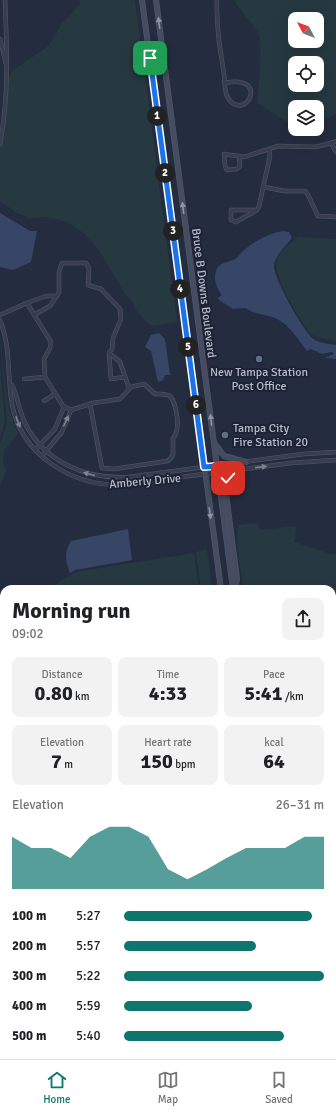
<!DOCTYPE html>
<html lang="en">
<head>
<meta charset="utf-8">
<style>
  body { margin:0; font-family:Signika,sans-serif; background:#f2f2f2; color:#202124; height:100vh; display:flex; flex-direction:column; font-size:15px; white-space:nowrap }
  * { box-sizing:border-box; margin:0 }
  p { font-size:13px; color:#757577 }
  .icon { flex:none; width:22px; height:22px; fill:none; stroke:currentColor; stroke-width:2; stroke-linecap:round; stroke-linejoin:round }
  .map { position:relative; flex:1; overflow:hidden }
  .panel { position:absolute; left:0px; top:585px; width:336px; height:474px; display:flex; flex-direction:column; background:#fff; border-radius:12px 12px 0 0; box-shadow:0 4px 16px #0002 }
  .panel>* { flex:none }
  .needle { width:26px; rotate:311deg }
  .tools { position:absolute; left:288px; top:12px; display:grid; gap:8px }
  .tools a { display:grid; place-items:center; width:36px; height:36px; border-radius:8px; background:#fff; box-shadow:0 4px 16px #0002; font-size:20px }
  .pin { position:absolute; display:grid; place-items:center; width:34px; height:34px; color:#fff; margin:-17px; border-radius:8px; box-shadow:0 2px 6px #0006 }
  .km { position:absolute; width:20px; height:20px; margin:-10px; border-radius:50%; background:#222; color:#fff; font-size:11px; line-height:20px; text-align:center }
  .round { display:grid; place-items:center; flex:none; width:42px; height:42px; border-radius:8px; background:#f2f2f2 }
  .head { display:flex; align-items:center; justify-content:space-between; height:68px; padding:0 12px }
  h1 { font-size:22px; font-weight:800; line-height:30px }
  .metrics { display:grid; grid-template-columns:repeat(3,1fr); gap:6px; height:68px; padding:4px 12px }
  .metrics div { display:grid; align-content:center; border-radius:8px; background:#f2f2f2; text-align:center }
  .metrics b { font-size:20px; font-weight:800 }
  .metrics small { font-size:11px; font-weight:400 }
  .metrics p { font-size:11px }
  .chart { height:112px; padding:8px 12px }
  .chart p { display:flex; justify-content:space-between }
  .chart svg { width:100%; height:72px; margin-top:4px; fill:#0f766e; opacity:.7 }
  ul { padding:0 12px; list-style:none; font-size:13px }
  li { display:grid; grid-template-columns:64px 48px 1fr; align-items:center; height:30px }
  li i { height:10px; border-radius:5px; background:#0f766e }
  .dock { display:flex; justify-content:space-around; align-items:center; height:56px; border-top:1px solid #e0e0e0; background:#fff; font-size:11px; color:#757577 }
  .dock a { display:grid; justify-items:center; gap:2px }
  .dock .on { color:#0f766e }
  .map>svg:first-child { display:block }
</style>
</head>
<body>
<div class="map">
<svg width="336" height="1059" viewBox="0 0 336 1059">
  <rect width="100%" height="100%" fill="#242c3f"/>
  <g fill="#263940" fill-rule="evenodd">
    <path d="M80 0H135L177 322 153 326 145 321 135 309 133 302 126 295 99 250 86 235 71 224 61 220 46 217 29 218 17 213 0 201V142L8 78 12 71 47 47 54 38 61 25 80 4Z"/>
    <path d="M234 0H336V114L317 124V107H295V124L284 120 257 103C258 91 263 43 259 35 253 22 241 13 234 0ZM295 19H317V41H295ZM295 63H317V85H295Z"/>
    <path d="M298 237 336 239V342L312 335C301 322 272 277 277 260 280 250 291 243 298 237Z"/>
    <path d="M0 337 8 406 18 434 4 450 3 460 6 471 0 486V444L7 423Z"/>
    <path d="M0 362 5 422 0 438Z"/>
    <path d="M258 523 260 530 297 526 294 542 330 554H336V782L332 779V589H243L237 542 238 525Z"/>
    <path d="M207 549 212 589H201L196 552Z"/>
    <path d="M194 553 199 589H49L75 572Z"/>
    <path d="M4 618V953L0 955V619Z"/>
    <path d="M4 955V1035L0 1033V957Z"/>
    <path d="M76 1055H269L270 1059H79Z"/>
  </g>
  <g fill="#374566">
    <path d="M0 213 30 231H37L31 262 13 270 0 267Z"/>
    <path d="M283 231 289 232 292 238C286 246 275 255 274 266 273 277 305 335 315 340 321 343 329 344 336 345V359L325 358 334 354 332 352 322 354 311 349 307 351C297 338 288 322 272 317 263 314 253 314 246 308L233 309 219 300 218 298 222 295C217 289 213 279 216 271 219 261 231 263 238 257 239 256 241 252 242 252 252 242 270 233 283 231Z"/>
    <path d="M159 333 165 339 170 375H165L163 380 158 382 151 351 145 347 151 335Z"/>
    <path d="M128 529 132 560 75 570 70 573C65 560 64 553 71 541Z"/>
    <path d="M332 872 336 873V915L332 911Z"/>
    <path d="M336 955V997H332V959Z"/>
  </g>
  <g fill="none" stroke-linecap="round" stroke-linejoin="round">
    <g stroke="#535969" stroke-width="4.5">
      <g id="minor">
        <path d="M217 0C216 25 220 49 224 74 225 81 224 92 228 98 230 102 233 104 237 105 252 109 263 75 225 83"/>
        <path d="M0 39 6 64"/>
        <path d="M336 141 331 143 336 152"/>
        <path d="M0 144C9 96 7 48 5 0"/>
        <path d="M239 156 240 166 237 169 227 170 225 166 224 154 244 157 278 146 316 147 331 143"/>
        <path d="M264 187 284 191H305L307 193 318 216 336 217"/>
        <path d="M257 210H231V220L236 222 257 210 259 206 270 156 269 149"/>
        <path d="M27 303 46 296H55"/>
        <path d="M0 315 27 303 51 342 50 348 44 359 45 377 63 406 71 410 93 403 120 399 131 387 144 384 155 394C159 394 166 393 170 396 177 405 181 430 173 438V455L168 461 114 469 102 468 90 404"/>
        <path d="M34 315 50 306 59 293V272L62 263H86L89 268 88 285 101 289 120 309 121 319 113 338 112 349 109 353 120 362 129 388"/>
        <path d="M0 320C11 347 7 376 12 404 21 454 70 485 119 485L291 463 336 460"/>
        <path d="M109 353 111 379 125 377"/>
        <path d="M24 379 45 377"/>
        <path d="M12 385C18 397 19 411 25 423 44 462 87 480 129 477L304 454 336 452"/>
        <path d="M44 401 55 394"/>
        <path d="M35 450 55 429 64 407"/>
        <path d="M42 456 62 432 71 410"/>
        <path d="M332 858 336 861"/>
        <path d="M332 1003 336 1005"/>
        <path d="M0 1036 4 1038"/>
        <path d="M0 1053 7 1058"/>
        <path d="M29 1055 35 1059"/>
        <path d="M16 1059 19 1055"/>
      </g>
    </g>
    <g stroke="#535969" stroke-width="6">
      <g id="secondary">
        <path d="M142 0 221 589"/>
        <path d="M156 0 233 589"/>
        <path d="M215 444 224 456 246 462"/>
        <path d="M235 588 237 579 225 486 228 478 237 470"/>
        <path d="M283 1055V1059"/>
        <path d="M295 1055V1059"/>
      </g>
    </g>
    <use href="#minor" stroke="#383e4f" stroke-width="3.5"/>
    <use href="#secondary" stroke="#464d62" stroke-width="5"/>
  </g>
  <defs><path id="oneway-solid" d="M-6-.8H1V-3.2L6.5 0L1 3.2V.8H-6Z"/></defs>
  <g fill="#8e94a5">
    <use href="#oneway-solid" transform="translate(159 23) rotate(-97)"/>
    <use href="#oneway-solid" transform="translate(183 208) rotate(-97)"/>
    <use href="#oneway-solid" transform="translate(211 420) rotate(-97)"/>
    <use href="#oneway-solid" transform="translate(210 513) rotate(82)"/>
  </g>
  <g fill="#7c8292">
    <use href="#oneway-solid" transform="translate(66 421) rotate(-66)"/>
    <use href="#oneway-solid" transform="translate(18 422) rotate(69)"/>
    <use href="#oneway-solid" transform="translate(261 467) rotate(-7)"/>
    <use href="#oneway-solid" transform="translate(89 474) rotate(-165)"/>
  </g>
  <g fill="none" stroke-linecap="round" stroke-linejoin="round">
    <g stroke="#fff" stroke-width="8">
      <path id="route" d="M150 58 204 467 217 466 218 472 237 470 228 478"/>
    </g>
    <use href="#route" stroke="#1a73e8" stroke-width="5"/>
  </g>
  <g fill="#5c6f8a" stroke="#1d2334" stroke-width="1.5">
    <circle cx="259" cy="359" r="4"/>
    <circle cx="225" cy="435" r="4"/>
  </g>
  <g text-anchor="middle" stroke-width="4" stroke-linejoin="round" paint-order="stroke">
    <g font-size="12" fill="#b4bac9" stroke="#1d2334">
      <text transform="translate(204 293) rotate(83)" y="4">Bruce B Downs Boulevard</text>
      <text transform="translate(145 481) rotate(-5)" y="4">Amberly Drive</text>
    </g>
    <g font-size="12" fill="#b4bac9" stroke="#1d2334">
      <text x="259" y="376">New Tampa Station<tspan x="259" dy="14">Post Office</tspan></text>
      <text x="233" y="432" text-anchor="start">Tampa City<tspan x="233" dy="14">Fire Station 20</tspan></text>
    </g>
  </g>
</svg>
<div class="tools">
<a><svg class="needle" viewBox="-14 -14 28 28"><path d="M0-13l5 13h-10z" fill="#e53935"/><path d="M0 13l5-13h-10z" fill="#757577"/></svg></a>
<a><svg class="icon" aria-label="locate" viewBox="0 0 24 24"><circle cx="12" cy="12" r="6"/><path d="M12 2v4M12 18v4M2 12h4M18 12h4"/></svg></a>
<a><svg class="icon" aria-label="layers" viewBox="0 0 24 24"><path d="M12 4l9 5-9 5-9-5zM3 14l9 5 9-5"/></svg></a>
</div>
<div class="pin" style="left:150px;top:58px;background:#1e9e55"><svg class="icon" aria-label="arrive" viewBox="0 0 24 24"><path d="M6 21V4h12l-3 4 3 4H6"/></svg></div>
<div class="pin" style="left:228px;top:478px;background:#d93025"><svg class="icon" aria-label="check" viewBox="0 0 24 24"><path d="M5 12l5 5 9-10"/></svg></div>
<b class="km" style="left:157px;top:116px">1</b>
<b class="km" style="left:165px;top:173px">2</b>
<b class="km" style="left:173px;top:231px">3</b>
<b class="km" style="left:180px;top:289px">4</b>
<b class="km" style="left:188px;top:347px">5</b>
<b class="km" style="left:196px;top:405px">6</b>
<section class="panel">
<div class="head"><div><h1>Morning run</h1><p>09:02</p></div><a class="round"><svg class="icon" aria-label="share" viewBox="0 0 24 24"><path d="M12 15V3M7 8l5-5 5 5M5 13v7h14v-7"/></svg></a></div>
<div class="metrics">
<div><p>Distance</p><b>0.80<small> km</small></b></div>
<div><p>Time</p><b>4:33</b></div>
<div><p>Pace</p><b>5:41<small> /km</small></b></div>
</div>
<div class="metrics">
<div><p>Elevation</p><b>7<small> m</small></b></div>
<div><p>Heart rate</p><b>150<small> bpm</small></b></div>
<div><p>kcal</p><b>64</b></div>
</div>
<div class="chart"><p><span>Elevation</span>26–31 m</p>
<svg viewBox="0 0 160 44" preserveAspectRatio="none"><path d="M0 44V12L10 19L20 19L30 25L40 12L50 6L60 6L70 12L80 32L90 38L100 32L110 25L120 19L130 19L140 19L150 12L160 12V44z"/></svg>
</div>
<ul>
<li><b>100 m</b>5:27<i style="width:94%"></i></li>
<li><b>200 m</b>5:57<i style="width:66%"></i></li>
<li><b>300 m</b>5:22<i style="width:100%"></i></li>
<li><b>400 m</b>5:59<i style="width:64%"></i></li>
<li><b>500 m</b>5:40<i style="width:80%"></i></li>
</ul>
</section>
</div>
<nav class="dock">
<a class="on"><svg class="icon" aria-label="home" viewBox="0 0 24 24"><path d="M3 11l9-7 9 7M6 9v11h12V9"/></svg>Home</a>
<a><svg class="icon" aria-label="map" viewBox="0 0 24 24"><path d="M3 6l6-2 6 2 6-2v14l-6 2-6-2-6 2zM9 4v14M15 6v14"/></svg>Map</a>
<a><svg class="icon" aria-label="saved" viewBox="0 0 24 24"><path d="M7 4h10v16l-5-4-5 4z"/></svg>Saved</a>
</nav>
</body>
</html>
